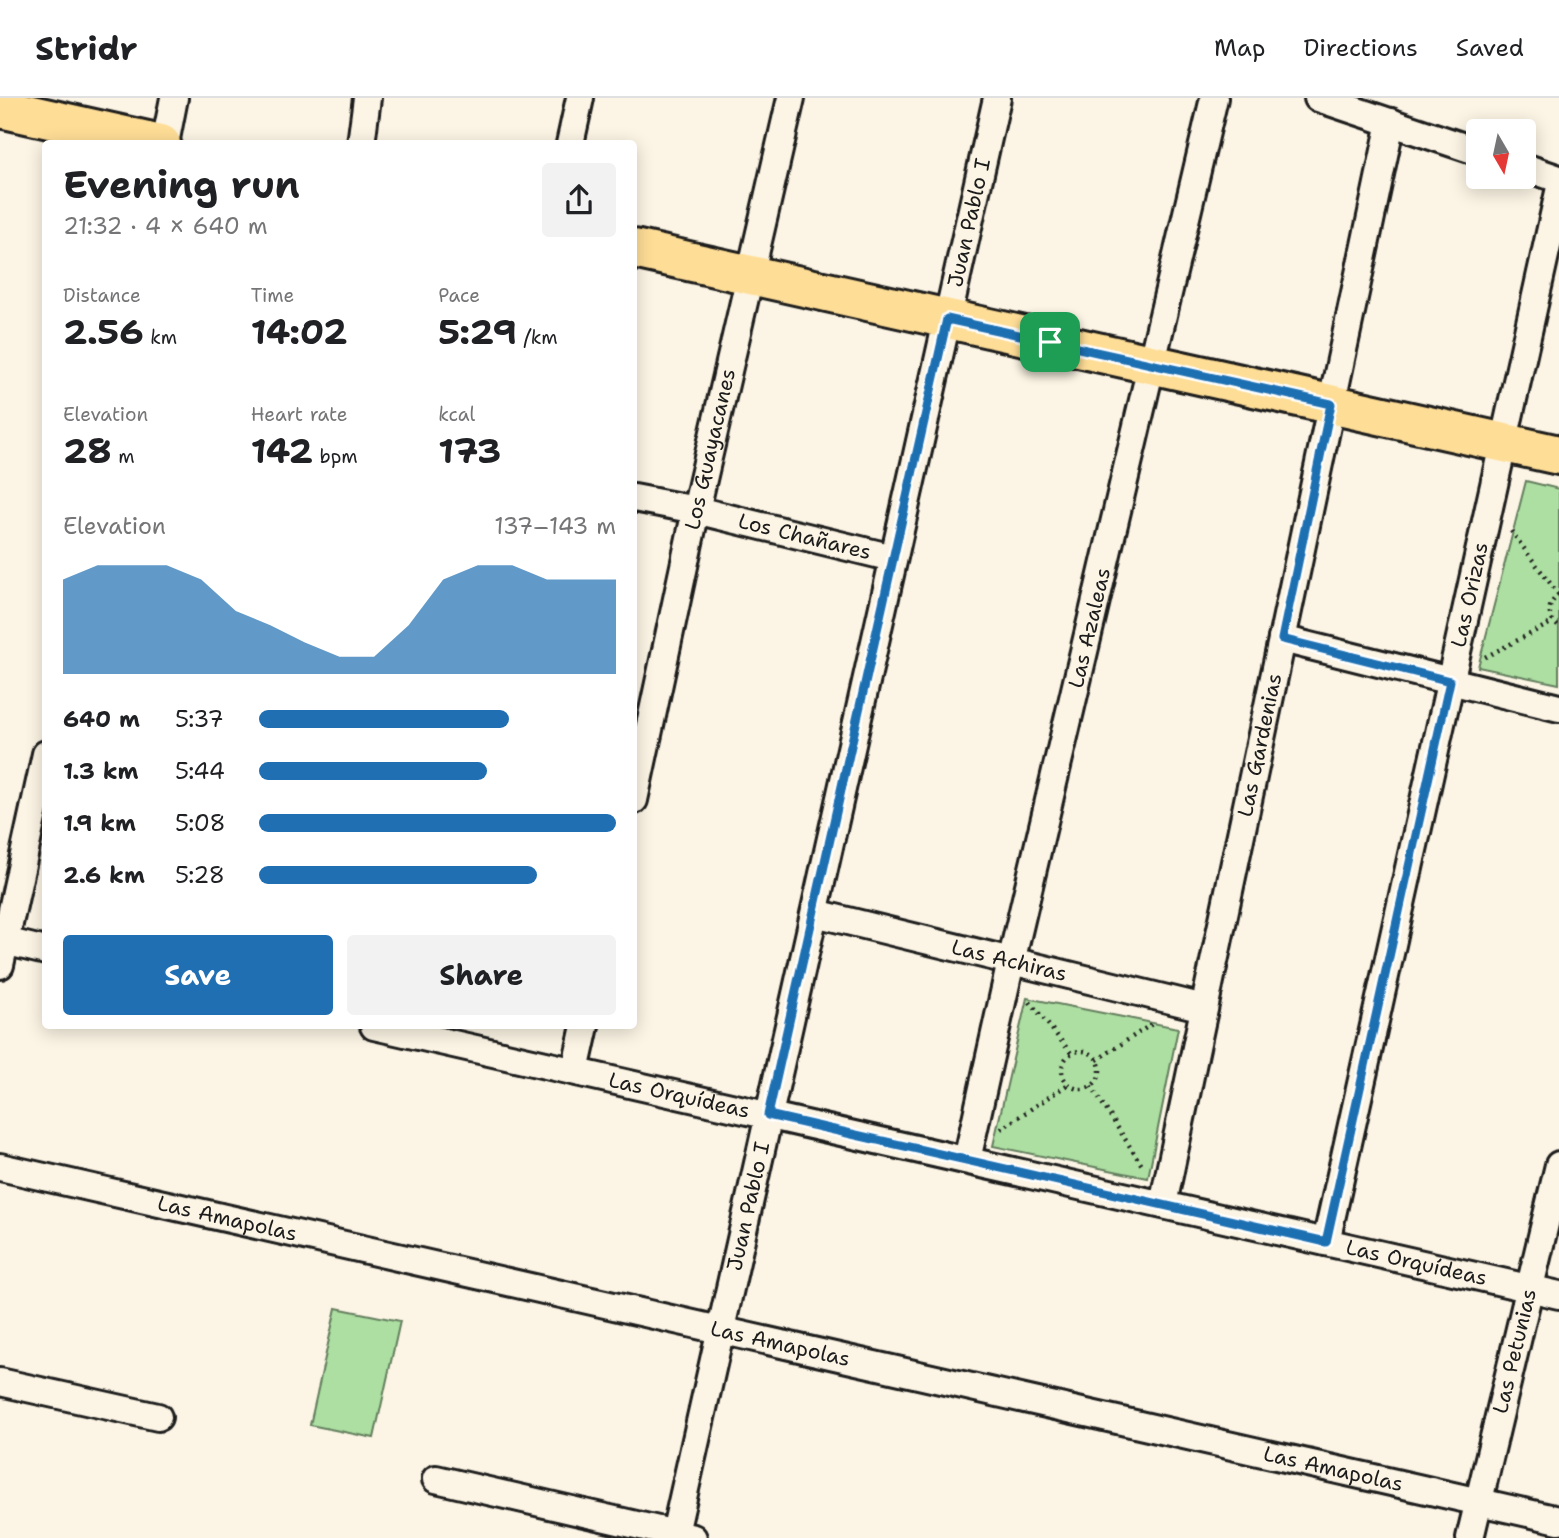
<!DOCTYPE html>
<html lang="en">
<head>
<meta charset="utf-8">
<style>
  body { margin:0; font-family:"Shantell Sans",sans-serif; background:#f2f2f2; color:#202124; height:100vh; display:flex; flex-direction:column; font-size:26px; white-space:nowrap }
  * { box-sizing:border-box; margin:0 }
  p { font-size:23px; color:#757577 }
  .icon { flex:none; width:38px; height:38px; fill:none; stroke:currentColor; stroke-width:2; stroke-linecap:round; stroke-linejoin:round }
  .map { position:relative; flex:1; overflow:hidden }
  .drawer { position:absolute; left:42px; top:42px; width:595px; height:889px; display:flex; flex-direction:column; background:#fff; border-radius:7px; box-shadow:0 4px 18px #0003 }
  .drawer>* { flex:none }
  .needle { width:46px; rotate:171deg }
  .fabs { position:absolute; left:1466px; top:21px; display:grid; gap:14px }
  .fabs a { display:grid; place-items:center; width:70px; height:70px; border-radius:7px; background:#fff; box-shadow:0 4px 18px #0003; font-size:35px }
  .pin { position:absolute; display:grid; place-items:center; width:60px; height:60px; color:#fff; margin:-30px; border-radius:14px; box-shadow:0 4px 10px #0006 }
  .round { display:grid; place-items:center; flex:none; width:74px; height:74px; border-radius:7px; background:#f2f2f2 }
  .overview { display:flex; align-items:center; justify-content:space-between; height:119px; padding:0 21px }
  h1 { font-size:38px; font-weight:700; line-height:52px }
  .metrics { display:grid; grid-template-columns:repeat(3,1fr); gap:10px; height:119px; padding:7px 21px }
  .metrics div { display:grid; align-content:center }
  .metrics b { font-size:35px; font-weight:700 }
  .metrics small { font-size:19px; font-weight:400 }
  .metrics p { font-size:19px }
  .chart { height:196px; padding:14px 21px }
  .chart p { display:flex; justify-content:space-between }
  .chart svg { width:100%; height:126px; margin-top:7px; fill:#1f6fb2; opacity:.7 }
  .button { display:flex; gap:14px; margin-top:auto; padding:14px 21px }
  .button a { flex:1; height:80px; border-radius:7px; background:#1f6fb2; color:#fff; font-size:28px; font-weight:700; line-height:80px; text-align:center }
  .button a+a { background:#f2f2f2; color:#202124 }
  ul { padding:0 21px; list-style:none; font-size:23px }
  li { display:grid; grid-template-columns:112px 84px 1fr; align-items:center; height:52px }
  li i { height:18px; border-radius:9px; background:#1f6fb2 }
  header { display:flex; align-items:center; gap:42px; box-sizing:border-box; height:98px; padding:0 35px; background:#fff; border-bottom:2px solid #e0e0e0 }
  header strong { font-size:33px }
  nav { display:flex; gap:38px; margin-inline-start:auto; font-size:24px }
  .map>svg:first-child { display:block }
</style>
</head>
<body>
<header>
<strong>Stridr</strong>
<nav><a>Map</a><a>Directions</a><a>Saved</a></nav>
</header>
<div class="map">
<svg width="1559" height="1440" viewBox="0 0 1559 1440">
  <rect width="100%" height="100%" fill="#fcf5e5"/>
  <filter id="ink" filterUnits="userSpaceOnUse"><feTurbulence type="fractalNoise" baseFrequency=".0143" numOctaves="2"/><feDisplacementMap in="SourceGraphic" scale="14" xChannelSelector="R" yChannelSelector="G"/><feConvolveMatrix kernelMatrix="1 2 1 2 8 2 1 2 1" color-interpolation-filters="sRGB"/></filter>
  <g filter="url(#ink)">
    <g fill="#acdfa1" stroke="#647e5e" stroke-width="2">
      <path d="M1526 383 1559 391V586L1478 569Z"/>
      <path d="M1027 900 1178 930 1148 1080 993 1048Z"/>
      <path d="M336 1210 400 1223 374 1340 310 1327Z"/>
    </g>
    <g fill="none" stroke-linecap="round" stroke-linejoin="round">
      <g stroke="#1c1c1c" stroke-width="32">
        <g id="street">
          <path d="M1318 0 1479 54"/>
          <path d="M165 46 174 0"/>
          <path d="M361 46 367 0"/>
          <path d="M570 46 580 0"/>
          <path d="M1524 69 1559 81"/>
          <path id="s1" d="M634 400 696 412 893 460"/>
          <path d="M1282 541 1559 610"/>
          <path id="s2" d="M634 702 696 412 791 0"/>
          <path id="s3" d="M815 815 1204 910"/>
          <path d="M0 842 46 853"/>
          <path d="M0 867 46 656"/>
          <path id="s4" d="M374 928 1559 1197"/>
          <path d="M575 973 585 928"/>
          <path id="s5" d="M967 1062 1008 877 1214 0"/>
          <path id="s6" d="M0 1069 1559 1422"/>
          <path id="s7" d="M1163 1106 1391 24"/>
          <path id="s8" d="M1326 1144 1559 94"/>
          <path d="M0 1284 158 1319"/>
          <path d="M436 1381 693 1440"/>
          <path id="s9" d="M674 1440 997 0"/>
          <path id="s10" d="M1470 1440 1559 1067"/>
        </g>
      </g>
      <g stroke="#1c1c1c" stroke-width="44">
        <g id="primary">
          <path d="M0 10 161 46"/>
          <path d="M634 151 1559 357"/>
        </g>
      </g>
      <g stroke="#1c1c1c" stroke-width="4.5" stroke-dasharray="2 5" stroke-linecap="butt">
        <path d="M1511 433 1559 497"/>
        <path d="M1559 497C1546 506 1547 520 1559 529"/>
        <path d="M1485 559 1553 524"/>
        <path d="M1030 904 1071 955"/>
        <circle cx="1081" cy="972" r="19"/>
        <path d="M1097 962 1152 926"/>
        <path d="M1091 988 1143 1069"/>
        <path d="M1001 1031 1067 987"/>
      </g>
      <use href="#street" stroke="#fcf5e5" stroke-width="26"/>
      <use href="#primary" stroke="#fedd96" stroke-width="38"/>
    </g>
  </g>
  <g fill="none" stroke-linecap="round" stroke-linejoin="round" filter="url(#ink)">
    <g stroke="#fff" stroke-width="14">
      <path id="route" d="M947 221 1331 306 1282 541 1450 583 1326 1144 768 1017Z"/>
    </g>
    <use href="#route" stroke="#1f6fb2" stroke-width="9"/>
  </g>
  <g text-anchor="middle" stroke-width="6" stroke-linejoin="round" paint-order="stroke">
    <g font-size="21" fill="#1c1c1c" stroke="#fcf5e5">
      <text dy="7" stroke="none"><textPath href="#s9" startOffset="1348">Juan Pablo I</textPath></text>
      <text dy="7" stroke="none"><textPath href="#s2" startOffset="359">Los Guayacanes</textPath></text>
      <text dy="7" stroke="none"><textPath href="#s1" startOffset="175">Los Chañares</textPath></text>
      <text dy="7" stroke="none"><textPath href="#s8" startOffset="663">Las Orizas</textPath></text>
      <text dy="7" stroke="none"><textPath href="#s5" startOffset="546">Las Azaleas</textPath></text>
      <text dy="7" stroke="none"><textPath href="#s7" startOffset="469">Las Gardenias</textPath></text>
      <text dy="7" stroke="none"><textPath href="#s3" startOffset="200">Las Achiras</textPath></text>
      <text dy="7" stroke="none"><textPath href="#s4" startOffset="313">Las Orquídeas</textPath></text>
      <text dy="7" stroke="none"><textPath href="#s9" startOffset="340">Juan Pablo I</textPath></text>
      <text dy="7" stroke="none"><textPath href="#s6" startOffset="233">Las Amapolas</textPath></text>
      <text dy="7" stroke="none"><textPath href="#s4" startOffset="1069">Las Orquídeas</textPath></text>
      <text dy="7" stroke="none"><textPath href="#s6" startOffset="800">Las Amapolas</textPath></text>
      <text dy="7" stroke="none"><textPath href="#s10" startOffset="192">Las Petunias</textPath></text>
      <text dy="7" stroke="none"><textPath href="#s6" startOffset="1367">Las Amapolas</textPath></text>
    </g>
  </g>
</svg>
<div class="fabs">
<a><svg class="needle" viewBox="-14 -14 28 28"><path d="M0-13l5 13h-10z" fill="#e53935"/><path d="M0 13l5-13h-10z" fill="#757577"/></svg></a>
</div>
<div class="pin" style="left:1050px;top:244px;background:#1e9e55"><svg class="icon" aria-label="arrive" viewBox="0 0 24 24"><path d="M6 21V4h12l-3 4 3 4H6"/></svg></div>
<section class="drawer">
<div class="overview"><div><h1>Evening run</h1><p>21:32 · 4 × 640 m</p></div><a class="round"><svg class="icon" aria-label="share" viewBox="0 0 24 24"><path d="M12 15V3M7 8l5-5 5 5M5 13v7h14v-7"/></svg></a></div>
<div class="metrics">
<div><p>Distance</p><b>2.56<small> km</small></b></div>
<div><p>Time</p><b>14:02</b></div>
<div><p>Pace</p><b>5:29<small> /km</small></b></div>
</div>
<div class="metrics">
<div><p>Elevation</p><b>28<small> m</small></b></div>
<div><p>Heart rate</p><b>142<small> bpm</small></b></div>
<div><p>kcal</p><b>173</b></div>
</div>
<div class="chart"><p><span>Elevation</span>137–143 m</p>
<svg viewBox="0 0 160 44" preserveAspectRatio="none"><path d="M0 44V11L10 6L20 6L30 6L40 11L50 22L60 27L70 33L80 38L90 38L100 27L110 11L120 6L130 6L140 11L150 11L160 11V44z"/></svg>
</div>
<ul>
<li><b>640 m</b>5:37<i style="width:70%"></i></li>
<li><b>1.3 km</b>5:44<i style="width:64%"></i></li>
<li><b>1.9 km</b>5:08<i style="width:100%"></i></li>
<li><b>2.6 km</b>5:28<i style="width:78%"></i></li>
</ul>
<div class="button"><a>Save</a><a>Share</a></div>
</section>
</div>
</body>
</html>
